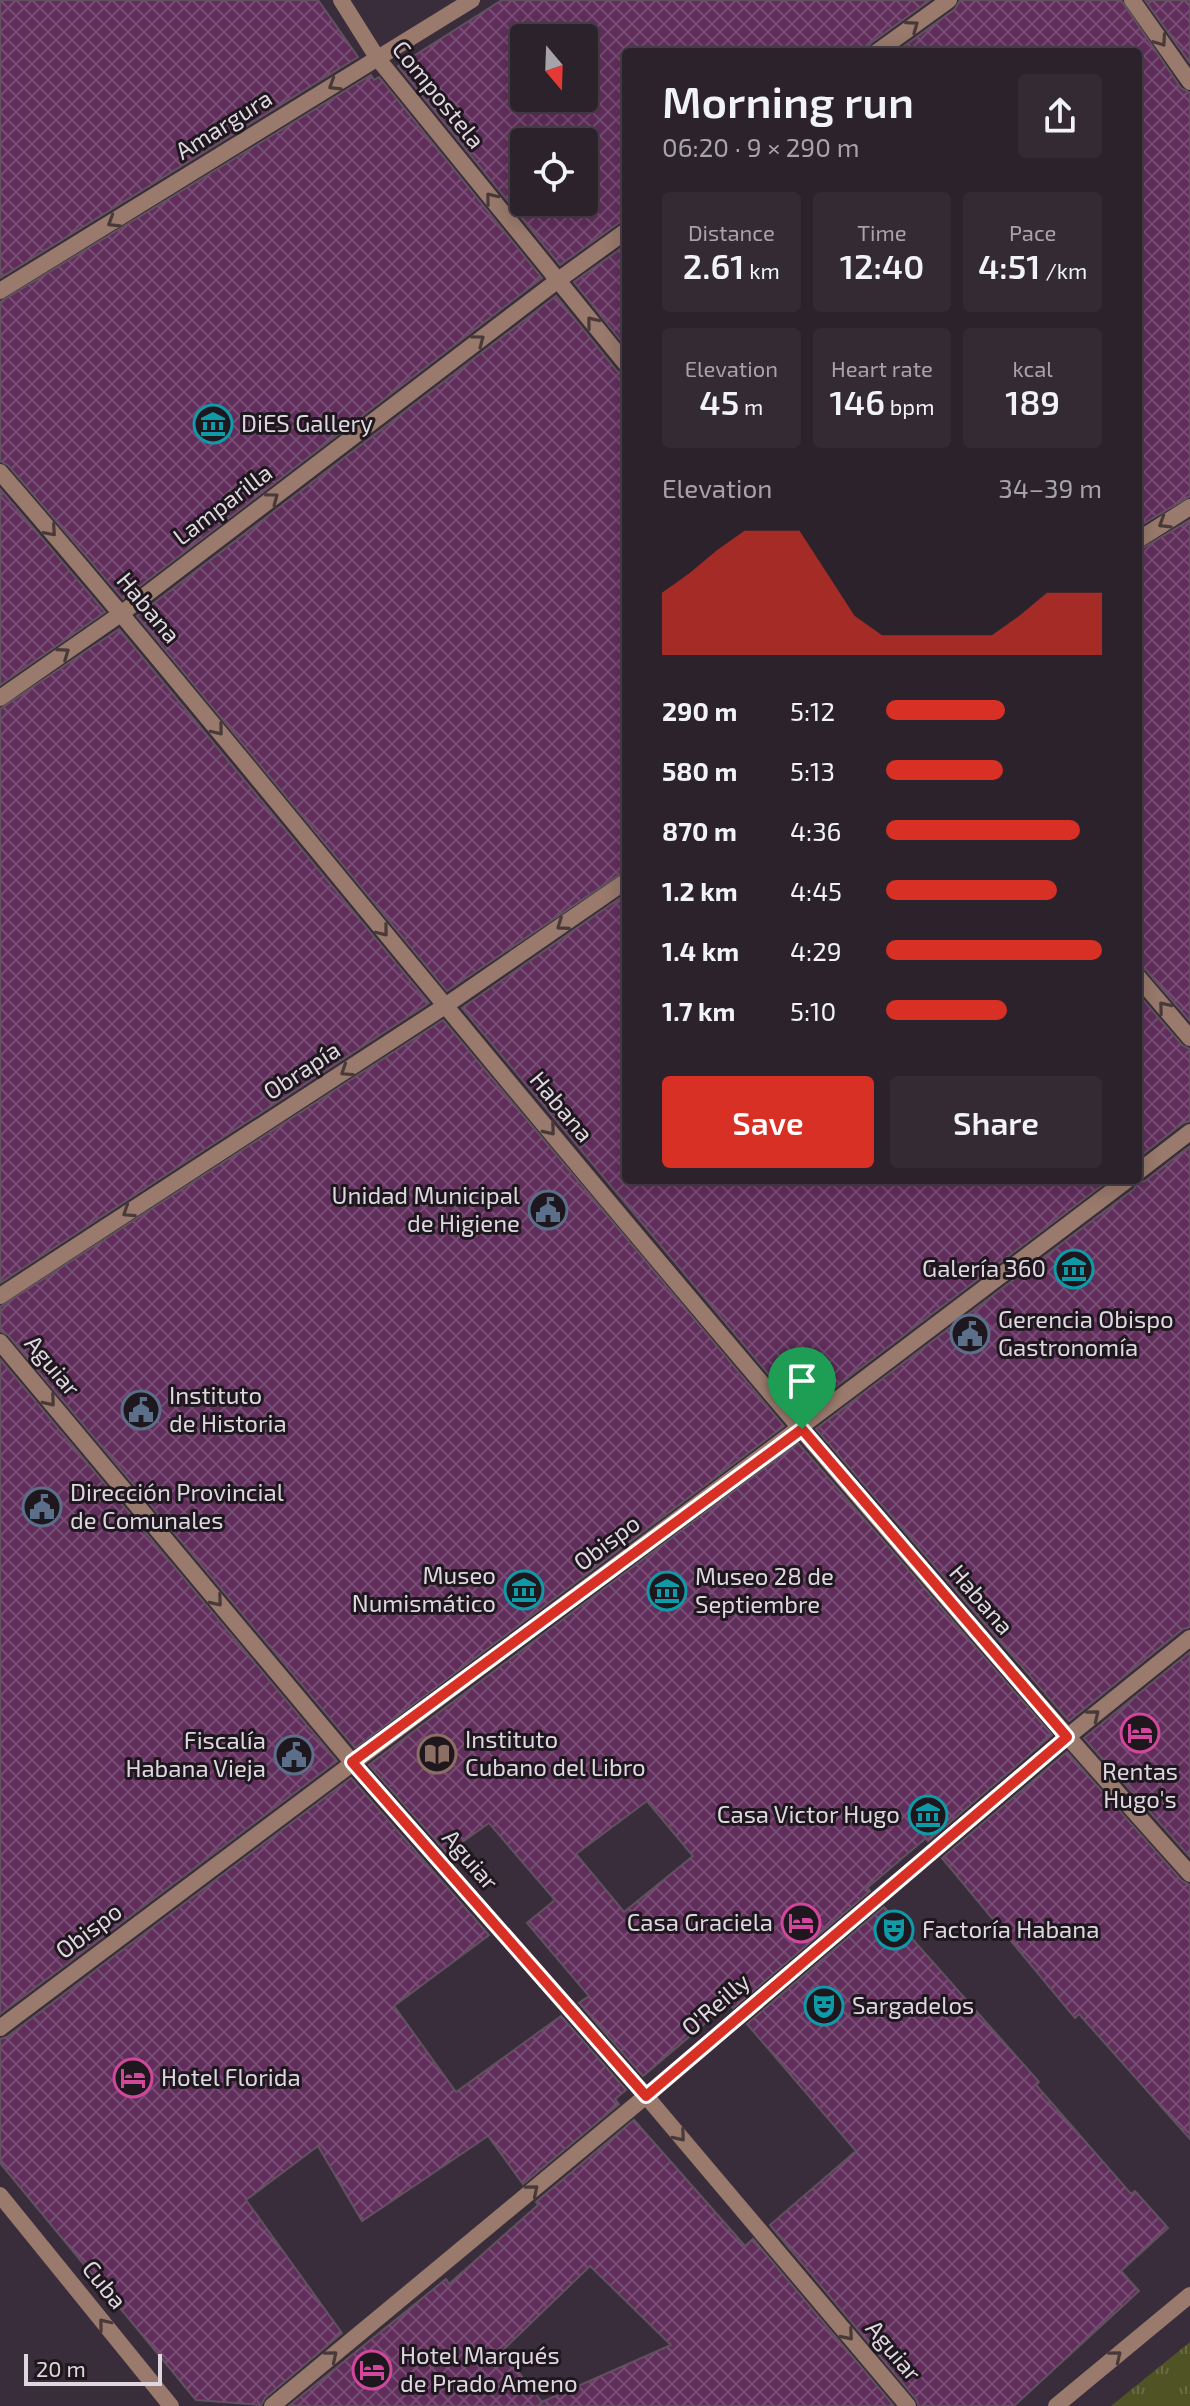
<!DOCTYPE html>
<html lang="en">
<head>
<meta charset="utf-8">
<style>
  body { margin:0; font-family:"Exo 2",sans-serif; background:#342a34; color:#f1f3f6; height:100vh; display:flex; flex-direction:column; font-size:30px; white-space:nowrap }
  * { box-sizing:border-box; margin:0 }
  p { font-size:26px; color:#a6a4a9 }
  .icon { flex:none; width:44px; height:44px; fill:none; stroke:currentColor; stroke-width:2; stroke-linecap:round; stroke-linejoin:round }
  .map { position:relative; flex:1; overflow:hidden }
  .sheet { position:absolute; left:622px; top:48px; width:520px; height:1136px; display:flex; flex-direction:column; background:#2c222c; border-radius:8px; box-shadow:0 4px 20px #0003,0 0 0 2px #483f48 }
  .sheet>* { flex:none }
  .needle { width:52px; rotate:161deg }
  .tools { position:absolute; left:510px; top:24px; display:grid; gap:16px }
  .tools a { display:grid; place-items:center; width:88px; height:88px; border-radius:8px; background:#2c222c; box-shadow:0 4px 20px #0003,0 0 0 2px #483f48; font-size:40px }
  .scale { position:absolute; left:24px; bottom:20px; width:138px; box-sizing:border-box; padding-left:8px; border:4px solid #dfd7e0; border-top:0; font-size:22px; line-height:28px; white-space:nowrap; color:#dfd7e0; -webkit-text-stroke:6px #1e181e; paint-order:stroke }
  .pin { position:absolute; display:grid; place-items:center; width:68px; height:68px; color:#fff; margin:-82px -34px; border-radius:50% 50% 50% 0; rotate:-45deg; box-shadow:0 0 8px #0007 }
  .pin .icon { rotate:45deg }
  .round { display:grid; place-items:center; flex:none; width:84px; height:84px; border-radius:8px; background:#342a34 }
  .head { display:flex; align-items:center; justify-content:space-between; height:136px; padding:0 40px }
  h1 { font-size:44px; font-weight:600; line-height:60px }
  .figures { display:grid; grid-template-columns:repeat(3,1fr); gap:12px; height:136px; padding:8px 40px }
  .figures div { display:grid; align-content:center; border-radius:8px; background:#342a34; text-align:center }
  .figures b { font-size:34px; font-weight:600 }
  .figures small { font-size:22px; font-weight:400 }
  .figures p { font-size:22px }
  .chart { height:224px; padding:16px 40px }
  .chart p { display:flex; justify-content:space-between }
  .chart svg { width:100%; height:144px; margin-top:8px; fill:#d93025; opacity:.7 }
  .action { display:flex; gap:16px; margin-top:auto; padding:16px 40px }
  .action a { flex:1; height:92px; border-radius:8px; background:#d93025; color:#fff; font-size:32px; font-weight:600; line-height:92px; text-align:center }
  .action a+a { background:#342a34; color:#f1f3f6 }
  ul { padding:0 40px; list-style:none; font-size:26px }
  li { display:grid; grid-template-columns:128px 96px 1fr; align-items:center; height:60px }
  li i { height:20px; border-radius:10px; background:#d93025 }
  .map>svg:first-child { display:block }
</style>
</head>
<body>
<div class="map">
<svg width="1190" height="2406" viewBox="0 0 1190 2406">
  <defs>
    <pattern id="park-tufts" width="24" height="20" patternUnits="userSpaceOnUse" patternTransform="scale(2)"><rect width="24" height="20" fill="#505425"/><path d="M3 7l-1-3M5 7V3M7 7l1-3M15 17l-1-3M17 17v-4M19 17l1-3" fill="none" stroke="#696c44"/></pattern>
    <pattern id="building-cross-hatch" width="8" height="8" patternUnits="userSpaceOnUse" patternTransform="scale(2)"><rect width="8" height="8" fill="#612e5c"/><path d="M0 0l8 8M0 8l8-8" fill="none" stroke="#774c73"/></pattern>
  </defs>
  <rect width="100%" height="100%" fill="#3a2d3b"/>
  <path fill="url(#park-tufts)" d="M1190 2342V2406H1111Z"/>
  <g fill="url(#building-cross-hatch)" stroke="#625260" stroke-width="2" fill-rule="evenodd">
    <path d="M0 0H318L358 57 0 278Z"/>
    <path d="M502 0H930L871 43 866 52H626V220L620 222 560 265 398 66ZM524 38H584V98H524ZM524 142H584V202H524Z"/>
    <path d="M960 0H1121L1181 88 1190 93V496L1138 527V52H896L955 9Z"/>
    <path d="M1145 0H1190V63Z"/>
    <path d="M371 75 374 80 379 77 542 278 123 599 8 465 0 461V302Z"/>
    <path d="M626 245V347L574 282Z"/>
    <path d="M556 296 617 371 626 375V870L447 991 137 616Z"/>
    <path d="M0 489 105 612 0 685Z"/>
    <path d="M1190 520V1021L1146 970 1138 966V551Z"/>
    <path d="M119 629 429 1003 0 1283V709Z"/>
    <path d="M626 894V1180H1109L801 1413 462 1008Z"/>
    <path d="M1138 994 1182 1045 1190 1049V1121L1183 1123 1138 1158Z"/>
    <path d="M443 1020 784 1426 355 1748 8 1335 0 1331V1307Z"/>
    <path d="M1190 1146V1627L1183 1629 1069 1721 816 1429 1134 1189 1137 1183 1145 1181Z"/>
    <path d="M0 1359 337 1761 0 2014Z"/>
    <path d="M798 1443 1052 1735 928 1841 926 1838 867 1888 870 1891 733 2008 729 2003 643 2076 579 2003 589 1996 527 1923 555 1900 489 1823 447 1853 369 1765ZM647 1801 693 1856 624 1912 576 1854Z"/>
    <path d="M1190 1652V1857L1084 1738Z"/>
    <path d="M1067 1752 1182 1881 1190 1885V2139L1079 2014 1075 2018 942 1858Z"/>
    <path d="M351 1778 489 1935 394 2006 456 2092 561 2016 626 2090 615 2099 619 2104 523 2184 488 2136 362 2221 318 2146 246 2200 342 2333 265 2398 261 2405 196 2400 0 2163V2039L7 2037Z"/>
    <path d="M884 1907 1039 2082 1036 2085 1131 2194 1135 2191 1168 2228 1121 2271 1139 2291 1014 2406H919L916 2399 770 2225 856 2151 747 2024Z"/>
    <path d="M634 2120 745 2246 753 2239 894 2406H289L446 2279 449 2284 538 2205 536 2202ZM590 2266 671 2345 542 2402 502 2351Z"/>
  </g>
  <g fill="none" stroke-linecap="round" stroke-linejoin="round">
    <g stroke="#997a6c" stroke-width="16">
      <path d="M1138 1172 1190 1132"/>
      <path d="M0 2028C375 1745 753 1465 1127 1180"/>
    </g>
    <g stroke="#997a6c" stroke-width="16">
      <path d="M341 0 378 59 626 364"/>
      <path d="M1132 0 1190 82"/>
      <path d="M877 52 949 0"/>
      <path d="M0 291 472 0"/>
      <path d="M0 472C151 646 296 826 444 1004 687 1298 935 1590 1190 1874"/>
      <path d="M1138 540 1190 507"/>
      <path d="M0 698 122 613 557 281 626 231"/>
      <path d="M1138 977 1190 1038"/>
      <path d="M0 1296 445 1006 626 881"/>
      <path d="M0 1342 352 1762 646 2096 908 2406"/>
      <path d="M0 2195 171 2406"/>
      <path d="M272 2406 646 2096 1067 1737 1190 1638"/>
      <path d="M1056 2406 1190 2295"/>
    </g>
  </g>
  <defs><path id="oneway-chevron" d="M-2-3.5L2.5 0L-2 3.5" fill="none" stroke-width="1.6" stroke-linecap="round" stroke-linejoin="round" transform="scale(2)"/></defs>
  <g stroke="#493a39">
    <use href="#oneway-chevron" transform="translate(913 26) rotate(-36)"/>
    <use href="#oneway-chevron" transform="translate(1161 41) rotate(55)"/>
    <use href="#oneway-chevron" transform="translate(334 85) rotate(148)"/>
    <use href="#oneway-chevron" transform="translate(491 198) rotate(-129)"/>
    <use href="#oneway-chevron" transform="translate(113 222) rotate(148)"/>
    <use href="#oneway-chevron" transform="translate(592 322) rotate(-129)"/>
    <use href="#oneway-chevron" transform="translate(479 340) rotate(-37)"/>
    <use href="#oneway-chevron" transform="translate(273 498) rotate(-37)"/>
    <use href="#oneway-chevron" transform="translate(1164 523) rotate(148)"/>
    <use href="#oneway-chevron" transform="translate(51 531) rotate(49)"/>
    <use href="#oneway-chevron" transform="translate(64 653) rotate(-35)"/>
    <use href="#oneway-chevron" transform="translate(218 730) rotate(51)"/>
    <use href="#oneway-chevron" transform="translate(562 925) rotate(145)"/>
    <use href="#oneway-chevron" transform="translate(383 931) rotate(51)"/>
    <use href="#oneway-chevron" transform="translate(1164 1007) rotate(-130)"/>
    <use href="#oneway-chevron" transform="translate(346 1071) rotate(147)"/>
    <use href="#oneway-chevron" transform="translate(550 1130) rotate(50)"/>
    <use href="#oneway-chevron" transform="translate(128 1212) rotate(147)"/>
    <use href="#oneway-chevron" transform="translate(50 1401) rotate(50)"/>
    <use href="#oneway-chevron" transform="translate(217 1601) rotate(50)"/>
    <use href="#oneway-chevron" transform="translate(1094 1715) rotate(-39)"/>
    <use href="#oneway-chevron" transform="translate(680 2136) rotate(50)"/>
    <use href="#oneway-chevron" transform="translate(533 2190) rotate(-40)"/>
    <use href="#oneway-chevron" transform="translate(104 2324) rotate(-129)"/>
    <use href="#oneway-chevron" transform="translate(848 2335) rotate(50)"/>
    <use href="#oneway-chevron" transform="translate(332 2356) rotate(-40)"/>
    <use href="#oneway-chevron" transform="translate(1116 2356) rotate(-39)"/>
  </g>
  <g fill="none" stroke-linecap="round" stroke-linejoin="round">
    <g stroke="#fff" stroke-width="16">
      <path id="route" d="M802 1429 1067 1737 646 2096 352 1762Z"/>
    </g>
    <use href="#route" stroke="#d93025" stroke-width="10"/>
  </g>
  <defs>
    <g id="museum-ring" transform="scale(2)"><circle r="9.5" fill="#1e181e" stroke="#0f9aa8" stroke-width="1.5"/><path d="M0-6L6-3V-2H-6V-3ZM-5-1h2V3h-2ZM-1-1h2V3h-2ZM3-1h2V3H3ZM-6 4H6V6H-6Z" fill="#0f9aa8"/></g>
    <g id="civic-ring" transform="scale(2)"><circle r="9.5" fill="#1e181e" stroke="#5c6f8a" stroke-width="1.5"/><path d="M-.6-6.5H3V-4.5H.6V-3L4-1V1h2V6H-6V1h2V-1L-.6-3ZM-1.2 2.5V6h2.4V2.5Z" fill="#5c6f8a"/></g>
    <g id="hotel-ring" transform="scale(2)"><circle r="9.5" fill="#1e181e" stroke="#d1479c" stroke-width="1.5"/><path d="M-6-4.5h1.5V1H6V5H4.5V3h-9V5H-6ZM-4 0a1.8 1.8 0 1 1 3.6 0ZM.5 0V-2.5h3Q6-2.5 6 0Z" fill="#d1479c"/></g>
    <g id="library-ring" transform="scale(2)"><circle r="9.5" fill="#1e181e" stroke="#8d6e63" stroke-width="1.5"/><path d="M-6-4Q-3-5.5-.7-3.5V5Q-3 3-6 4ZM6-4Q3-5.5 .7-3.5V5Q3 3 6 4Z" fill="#8d6e63"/></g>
    <g id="theatre-ring" transform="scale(2)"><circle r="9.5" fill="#1e181e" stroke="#0f9aa8" stroke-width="1.5"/><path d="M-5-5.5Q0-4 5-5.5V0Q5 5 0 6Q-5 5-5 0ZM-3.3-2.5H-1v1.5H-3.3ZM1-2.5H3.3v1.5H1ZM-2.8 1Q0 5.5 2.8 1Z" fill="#0f9aa8"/></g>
  </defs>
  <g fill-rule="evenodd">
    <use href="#museum-ring" x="213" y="424"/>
    <use href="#civic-ring" x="548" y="1210"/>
    <use href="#museum-ring" x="1074" y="1269"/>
    <use href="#civic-ring" x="970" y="1334"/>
    <use href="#civic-ring" x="141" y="1410"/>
    <use href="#civic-ring" x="42" y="1507"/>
    <use href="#museum-ring" x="524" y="1590"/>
    <use href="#museum-ring" x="667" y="1591"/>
    <use href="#hotel-ring" x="1140" y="1733"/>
    <use href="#library-ring" x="437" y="1754"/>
    <use href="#civic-ring" x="294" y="1755"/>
    <use href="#museum-ring" x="928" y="1815"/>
    <use href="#hotel-ring" x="801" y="1923"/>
    <use href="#theatre-ring" x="894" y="1930"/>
    <use href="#theatre-ring" x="824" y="2006"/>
    <use href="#hotel-ring" x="133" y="2078"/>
    <use href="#hotel-ring" x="372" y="2370"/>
  </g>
  <g text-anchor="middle" stroke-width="6" stroke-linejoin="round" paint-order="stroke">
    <g font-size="24" fill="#dfd7e0" stroke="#1e181e">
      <text transform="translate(438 95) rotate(51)" y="8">Compostela</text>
      <text transform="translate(224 125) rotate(-32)" y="8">Amargura</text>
      <text transform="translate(223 505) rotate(-37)" y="8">Lamparilla</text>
      <text transform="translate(148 608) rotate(50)" y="8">Habana</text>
      <text transform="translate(302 1071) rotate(-33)" y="8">Obrapía</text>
      <text transform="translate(561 1107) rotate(50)" y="8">Habana</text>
      <text transform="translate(52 1366) rotate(50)" y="8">Aguiar</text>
      <text transform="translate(607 1543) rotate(-37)" y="8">Obispo</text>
      <text transform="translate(981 1600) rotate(49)" y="8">Habana</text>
      <text transform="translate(470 1860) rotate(49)" y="8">Aguiar</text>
      <text transform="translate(89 1931) rotate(-37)" y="8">Obispo</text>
      <text transform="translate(716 2005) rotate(-41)" y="8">O'Reilly</text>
      <text transform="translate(104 2285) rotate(51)" y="8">Cuba</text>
      <text transform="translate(893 2351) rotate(50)" y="8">Aguiar</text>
    </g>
    <g font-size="24" fill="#dfd7e0" stroke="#1e181e" text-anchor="start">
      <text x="241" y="432">DiES Gallery</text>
      <text x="520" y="1204" text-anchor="end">Unidad Municipal<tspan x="520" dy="28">de Higiene</tspan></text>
      <text x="1046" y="1277" text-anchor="end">Galería 360</text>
      <text x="998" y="1328">Gerencia Obispo<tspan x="998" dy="28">Gastronomía</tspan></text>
      <text x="169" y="1404">Instituto<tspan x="169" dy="28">de Historia</tspan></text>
      <text x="70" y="1501">Dirección Provincial<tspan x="70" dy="28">de Comunales</tspan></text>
      <text x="496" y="1584" text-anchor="end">Museo<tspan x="496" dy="28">Numismático</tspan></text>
      <text x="695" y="1585">Museo 28 de<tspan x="695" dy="28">Septiembre</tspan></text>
      <text x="465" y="1748">Instituto<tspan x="465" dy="28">Cubano del Libro</tspan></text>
      <text x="266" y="1749" text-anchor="end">Fiscalía<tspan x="266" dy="28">Habana Vieja</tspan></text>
      <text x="1140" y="1780" text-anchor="middle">Rentas<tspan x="1140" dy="28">Hugo's</tspan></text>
      <text x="900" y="1823" text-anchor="end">Casa Victor Hugo</text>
      <text x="773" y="1931" text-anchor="end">Casa Graciela</text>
      <text x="922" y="1938">Factoría Habana</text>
      <text x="852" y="2014">Sargadelos</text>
      <text x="161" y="2086">Hotel Florida</text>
      <text x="400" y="2364">Hotel Marqués<tspan x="400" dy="28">de Prado Ameno</tspan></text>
    </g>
  </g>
</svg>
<div class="tools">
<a><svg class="needle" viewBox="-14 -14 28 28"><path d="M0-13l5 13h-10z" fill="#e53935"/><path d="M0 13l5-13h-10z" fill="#a6a4a9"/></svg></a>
<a><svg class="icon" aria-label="locate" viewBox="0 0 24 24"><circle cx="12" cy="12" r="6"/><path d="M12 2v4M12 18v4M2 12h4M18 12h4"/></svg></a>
</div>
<div class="scale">20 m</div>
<div class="pin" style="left:802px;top:1429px;background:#1e9e55"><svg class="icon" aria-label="arrive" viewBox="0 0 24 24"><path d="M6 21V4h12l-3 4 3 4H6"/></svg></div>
<section class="sheet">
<div class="head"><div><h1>Morning run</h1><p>06:20 · 9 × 290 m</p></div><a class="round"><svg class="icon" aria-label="share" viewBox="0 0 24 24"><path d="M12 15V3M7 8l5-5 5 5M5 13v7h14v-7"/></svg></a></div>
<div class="figures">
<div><p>Distance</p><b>2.61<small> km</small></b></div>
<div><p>Time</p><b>12:40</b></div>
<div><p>Pace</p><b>4:51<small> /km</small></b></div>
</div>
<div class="figures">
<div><p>Elevation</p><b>45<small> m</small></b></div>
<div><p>Heart rate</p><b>146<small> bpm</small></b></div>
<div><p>kcal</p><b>189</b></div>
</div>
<div class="chart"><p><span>Elevation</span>34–39 m</p>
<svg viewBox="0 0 160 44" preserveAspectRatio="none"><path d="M0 44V25L10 19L20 12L30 6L40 6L50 6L60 19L70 32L80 38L90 38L100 38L110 38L120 38L130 32L140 25L150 25L160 25V44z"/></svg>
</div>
<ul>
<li><b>290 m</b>5:12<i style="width:55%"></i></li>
<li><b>580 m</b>5:13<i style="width:54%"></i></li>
<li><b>870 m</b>4:36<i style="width:90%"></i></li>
<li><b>1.2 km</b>4:45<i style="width:79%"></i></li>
<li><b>1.4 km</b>4:29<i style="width:100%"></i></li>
<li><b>1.7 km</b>5:10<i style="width:56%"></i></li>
</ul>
<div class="action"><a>Save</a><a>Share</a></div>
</section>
</div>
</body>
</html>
